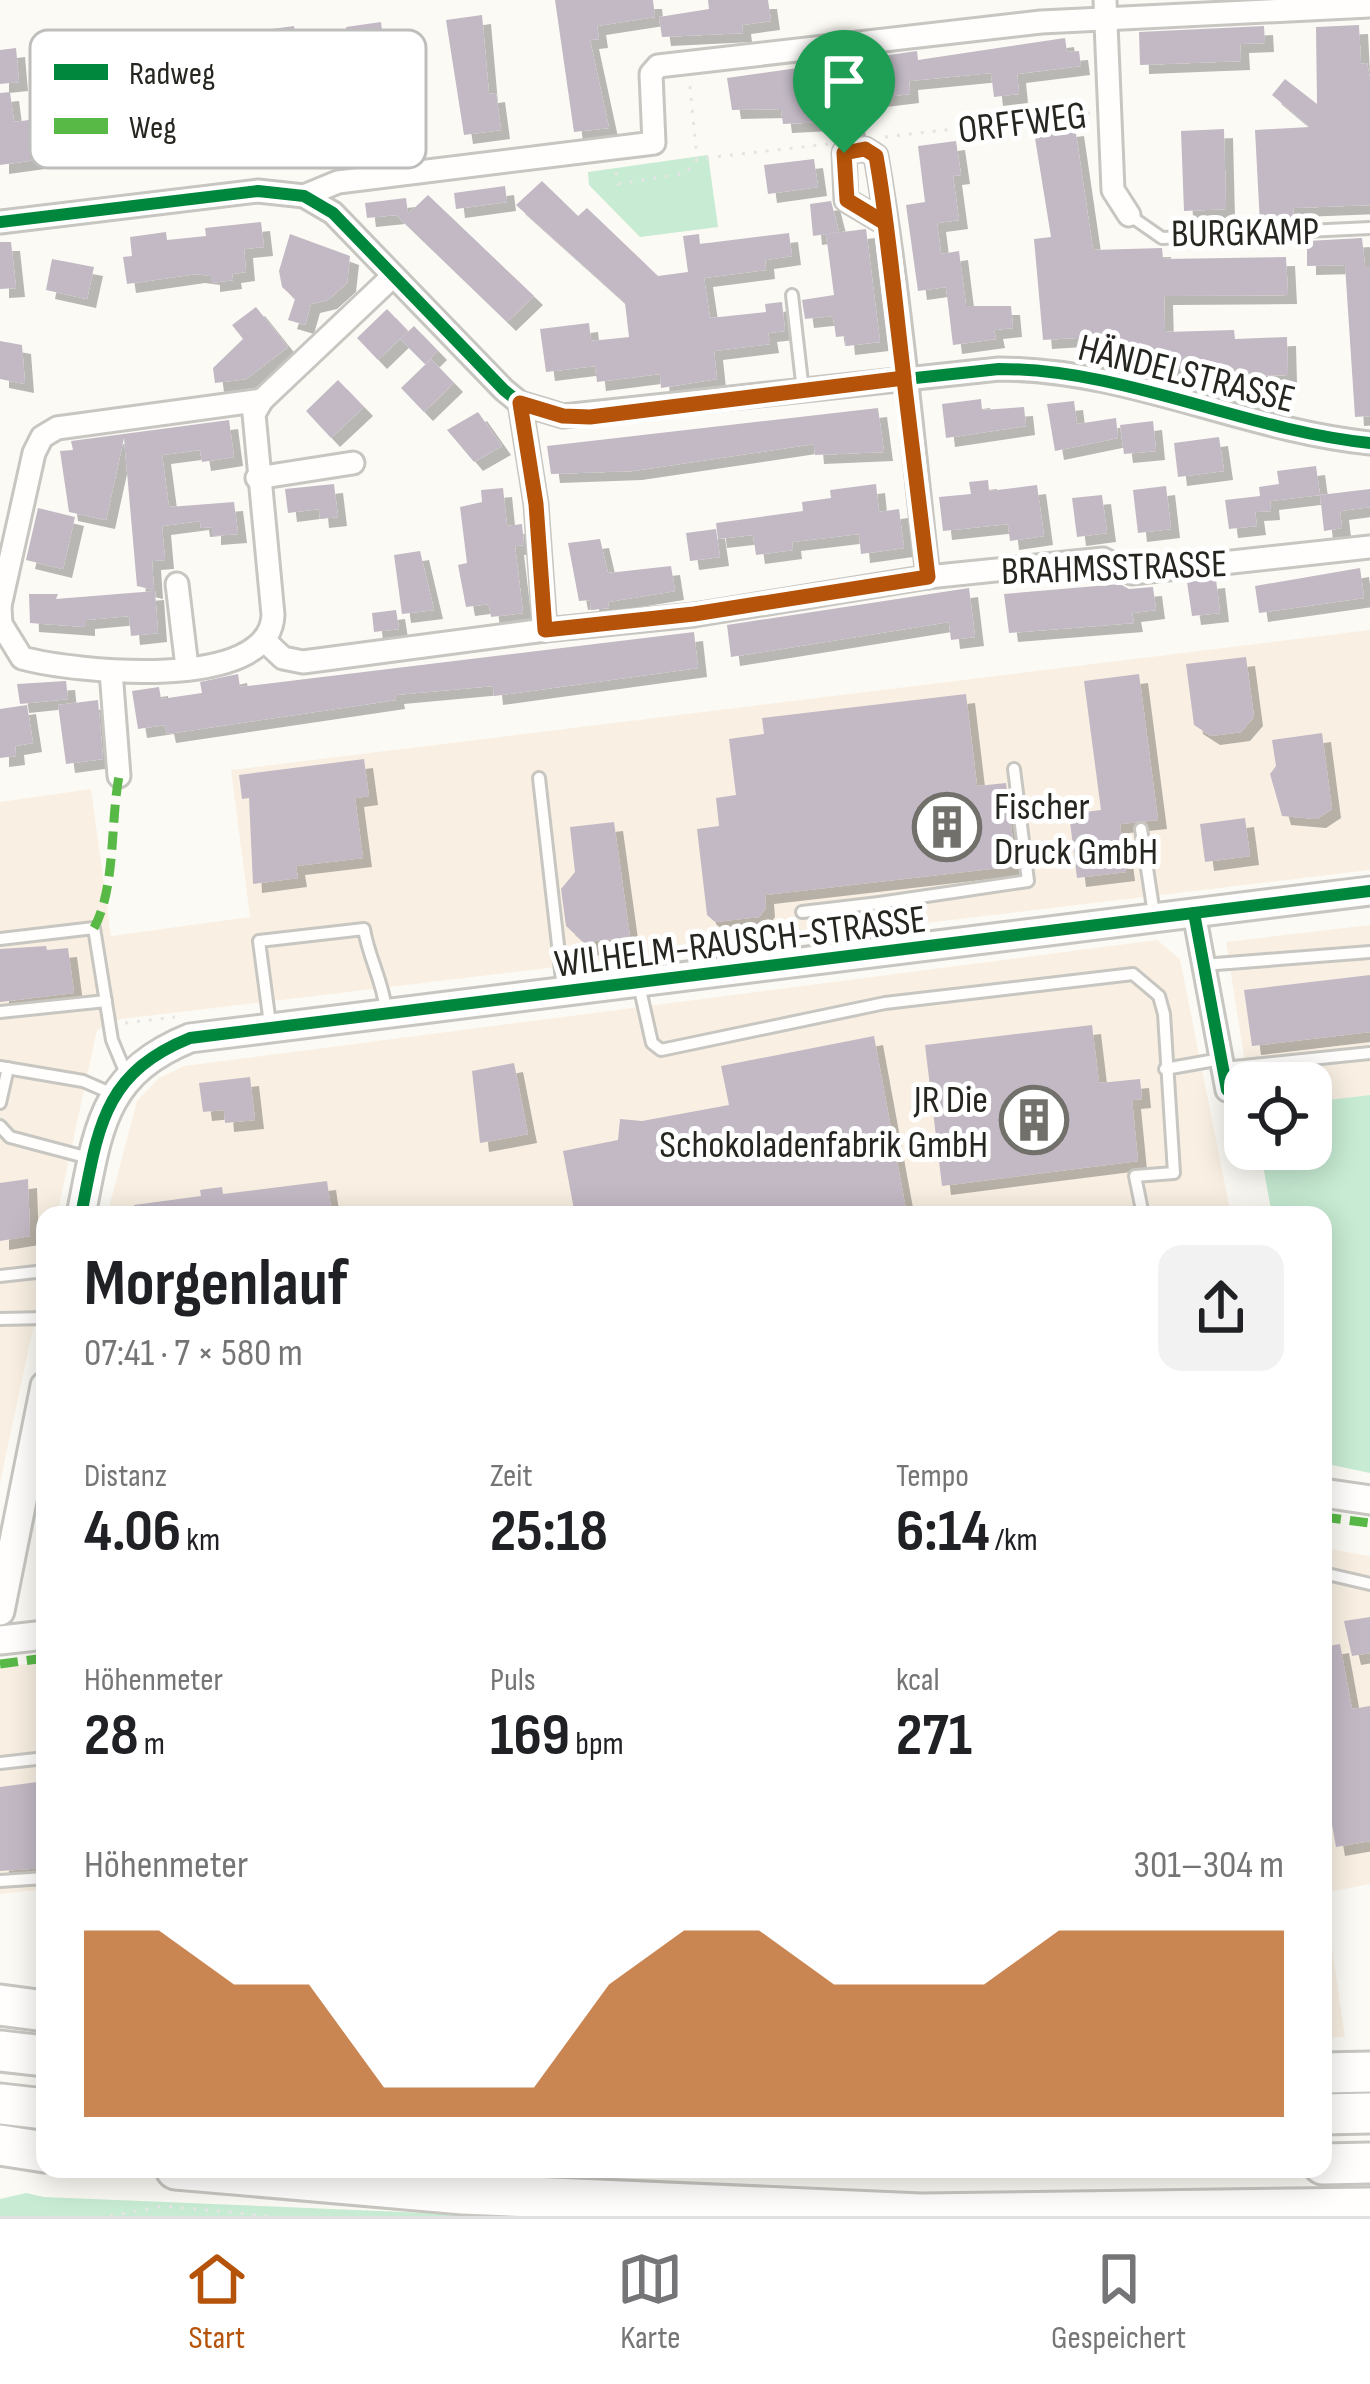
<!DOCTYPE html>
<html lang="de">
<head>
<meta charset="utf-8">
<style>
  body { margin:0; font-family:"Sofia Sans Condensed",sans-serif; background:#f2f2f2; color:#202124; height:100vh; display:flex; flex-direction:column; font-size:45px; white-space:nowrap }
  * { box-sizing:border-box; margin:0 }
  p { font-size:39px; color:#757577 }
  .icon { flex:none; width:66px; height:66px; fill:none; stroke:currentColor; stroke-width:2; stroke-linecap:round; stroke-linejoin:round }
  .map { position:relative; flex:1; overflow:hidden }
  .panel { position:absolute; left:36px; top:1206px; width:1296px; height:972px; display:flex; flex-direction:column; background:#fff; border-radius:24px; box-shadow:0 6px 30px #0003 }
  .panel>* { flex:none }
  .tools { position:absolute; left:1224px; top:1062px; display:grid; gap:24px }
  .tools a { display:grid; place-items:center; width:108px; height:108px; border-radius:24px; background:#fff; box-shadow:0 6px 30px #0003; font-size:60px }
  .pin { position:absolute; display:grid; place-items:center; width:102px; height:102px; color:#fff; margin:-123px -51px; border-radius:50% 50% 50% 0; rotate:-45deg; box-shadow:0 0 12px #0007 }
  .pin .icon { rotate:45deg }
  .round { display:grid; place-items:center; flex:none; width:126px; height:126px; border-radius:24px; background:#f2f2f2 }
  .summary { display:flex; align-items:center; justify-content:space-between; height:204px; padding:0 48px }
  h1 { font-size:66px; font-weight:700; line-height:90px }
  .stats { display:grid; grid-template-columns:repeat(3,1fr); gap:18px; height:204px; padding:12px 48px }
  .stats div { display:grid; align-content:center }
  .stats b { font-size:60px; font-weight:700 }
  .stats small { font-size:33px; font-weight:400 }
  .stats p { font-size:33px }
  .chart { height:336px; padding:24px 48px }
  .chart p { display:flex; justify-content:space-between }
  .chart svg { width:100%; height:216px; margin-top:12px; fill:#b45309; opacity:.7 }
  .menu { display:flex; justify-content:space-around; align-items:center; height:168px; border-top:3px solid #e0e0e0; background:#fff; font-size:33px; color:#757577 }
  .menu a { display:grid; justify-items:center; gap:6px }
  .menu .on { color:#b45309 }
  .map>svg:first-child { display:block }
</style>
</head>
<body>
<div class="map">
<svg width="1370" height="2216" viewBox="0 0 1370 2216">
  <defs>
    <filter id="shadow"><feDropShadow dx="9" dy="9" stdDeviation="0" flood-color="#0004"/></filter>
  </defs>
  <rect width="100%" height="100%" fill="#fcfaf4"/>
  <g fill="#f9f0e3">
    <path d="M1370 630V870L121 1019 97 1030 57 1215H45V1272L0 1483V802L91 789 111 936 250 917 231 770Z"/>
    <path d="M1370 925V1095L1311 1102V1083H1248L1226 942Z"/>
    <path d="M1157 940 1180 959 1231 1215H107L137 1101 159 1078 184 1066Z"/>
    <path d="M1323 1548 1370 1556V1884L1324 1893 1345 2037 1323 2038Z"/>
    <path d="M45 1662V1889L0 1894V1667Z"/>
  </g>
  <g fill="#c7ebd3">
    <path d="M708 155 718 227 640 237 589 185 588 172Z"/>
    <path d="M1370 1095V1473L1323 1463V1215H1272L1260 1149H1311V1102Z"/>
    <path d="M26 2193 44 2197 498 2216H0V2199Z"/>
  </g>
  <g fill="#c2b9c5" filter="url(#shadow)">
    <path d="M555 0H653L655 17 597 26 599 39 590 40 609 128 574 132Z"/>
    <path d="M708 0H768L771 21 742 25 743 33 662 37 659 17 709 9Z"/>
    <path d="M482 15 489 94 496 93 501 130 464 135 446 20Z"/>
    <path d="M381 22 395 142 387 143 390 160 368 163 346 27Z"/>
    <path d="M1359 25 1361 64 1367 63 1370 78V205L1293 208 1294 222 1260 224 1255 130 1310 127 1272 95 1285 79 1317 104 1316 27Z"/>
    <path d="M294 26 297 45 276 48 278 67 226 74 220 36Z"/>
    <path d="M1264 26 1265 43 1240 44 1241 61 1140 65 1139 32Z"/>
    <path d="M1065 38 1067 52 1079 51 1081 66 1017 74 1019 94 994 97 991 73 909 81 910 94 853 101 857 128 824 131 823 122 783 124 781 109 732 110 727 78 917 51 918 60Z"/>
    <path d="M16 48 19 82 0 84V50Z"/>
    <path d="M10 92 14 122 73 114 79 154 0 165V93Z"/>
    <path d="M1075 127 1093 250 1162 248 1163 259 1286 257 1288 295 1164 296 1165 332 1234 330 1235 339 1287 337 1288 375 1236 376 1235 368 1166 369V376L1151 377 1149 358 1108 359 1107 336 1043 340 1034 239 1051 237 1034 132Z"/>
    <path d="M1224 129 1226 209 1184 211 1181 131Z"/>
    <path d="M956 141 961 175 953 176 959 220 937 223 941 254 959 251 966 306H1011L1013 328 994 330 996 339 953 345 946 287 918 291 906 205 925 202 918 146Z"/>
    <path d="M814 159 818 187 768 194 764 165Z"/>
    <path d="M542 181 578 216 587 208 658 276 688 272 683 236 699 234 700 244 789 233 792 256 765 260 766 270 704 278 710 318 766 312 765 304 782 302 785 331 768 333 770 344 714 351 717 379 661 388 660 374 597 382 595 366 546 372 540 329 589 323 591 341 629 337 625 303 516 205Z"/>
    <path d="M505 186 507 202 456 209 454 193Z"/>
    <path d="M428 195 534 296 507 322 396 215 367 218 365 203 406 198 408 214Z"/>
    <path d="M831 201 839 232 813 236 810 204Z"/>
    <path d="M261 222 264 247 244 249 246 272 232 274 233 280 211 283V276L196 274 127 284 123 257 132 256 130 237 166 232 167 240 206 236 205 228Z"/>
    <path d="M866 229 880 342 846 346 845 336 836 337 833 316 805 319 802 300 834 295 826 234Z"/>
    <path d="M290 234 350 256 347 283 328 300 311 304 305 325 288 320 295 299 282 287 279 271Z"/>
    <path d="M1362 238 1365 266H1370V416L1355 417 1345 265 1307 266V241Z"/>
    <path d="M0 242H11L16 288 0 289Z"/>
    <path d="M52 259 94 267 87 299 46 290Z"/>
    <path d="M256 307 288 347 246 379 215 383 213 368 243 339 232 325Z"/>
    <path d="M387 309 408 331 378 360 357 338Z"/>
    <path d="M414 326 438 351 425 364 400 339Z"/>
    <path d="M0 341 22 345 25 384 0 379Z"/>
    <path d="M431 359 454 383 424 412 401 388Z"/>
    <path d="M338 380 364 407 331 438 306 411Z"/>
    <path d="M981 399 982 410 1024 407 1026 426 946 438 942 404Z"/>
    <path d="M1074 401 1077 424 1116 418 1118 438 1055 451 1047 404Z"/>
    <path d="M878 408 884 452 815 455 814 444 633 471 551 474 547 446Z"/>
    <path d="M478 412 502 446 474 462 447 430Z"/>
    <path d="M229 420 234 457 202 462 200 450 162 455 169 507 234 502 238 534 212 536V527L201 528 200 521 162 526 165 560 152 561 154 590 137 586 124 438 106 520 69 512 60 451 73 450 71 441Z"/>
    <path d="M1153 421 1156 451 1124 454 1120 425Z"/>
    <path d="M1219 437 1224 471 1178 477 1174 443Z"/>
    <path d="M1316 466 1320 495 1270 501 1271 511 1255 512 1257 526 1229 529 1225 500 1260 496 1259 487 1279 484 1277 471Z"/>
    <path d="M988 480 989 491 1037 485 1044 536 1010 541 1008 524 943 531 939 497 971 494 969 482Z"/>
    <path d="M334 484 338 517 320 519 319 509 288 513 285 489Z"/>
    <path d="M876 484 879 512 899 509 904 548 861 554 859 534 792 542 793 550 756 555 753 535 718 539 716 523 803 511 802 502 831 498 830 490Z"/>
    <path d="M1166 486 1171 529 1138 533 1133 490Z"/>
    <path d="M503 488 507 526 522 524 524 545 515 546 523 613 491 617 489 604 466 607 458 565 467 563 460 507 482 502 481 490Z"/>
    <path d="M1370 489V507L1340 511 1342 528 1324 531 1320 495Z"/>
    <path d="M1102 495 1107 533 1077 537 1072 498Z"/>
    <path d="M38 508 75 517 63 569 26 560Z"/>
    <path d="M716 529 720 557 690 561 686 533Z"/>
    <path d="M600 539 608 573 671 566 675 591 608 602 609 608 591 610 590 600 579 601 568 543Z"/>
    <path d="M420 551 434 610 402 614 394 555Z"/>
    <path d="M1360 568 1364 598 1259 613 1255 586Z"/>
    <path d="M1216 579 1220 613 1192 616 1187 582Z"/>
    <path d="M1120 584 1129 589 1153 587 1156 610 1132 613 1134 623 1009 633 1004 594Z"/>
    <path d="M969 588 975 637 951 640 949 622 731 657 727 625Z"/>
    <path d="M155 591 158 633 131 636 129 616 86 620V627L30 623 29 594H58L56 599Z"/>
    <path d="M396 610 399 629 374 632 372 613Z"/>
    <path d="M694 632 698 668 494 696 493 686 395 695 396 700 167 734 165 725 138 729 132 691 159 687 161 699 202 693 200 682 238 674 240 687Z"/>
    <path d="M1246 657 1254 717 1241 732 1211 736 1194 725 1186 664Z"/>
    <path d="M1139 674 1158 820 1120 824 1126 872 1077 878 1069 814 1101 810 1084 681Z"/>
    <path d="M66 681 68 699 20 704 17 684Z"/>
    <path d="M966 694 977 786 1006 783 1016 866 765 895 766 908 759 917 715 922 707 915 697 829 719 826 716 798 736 795 729 739 764 734 762 718Z"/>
    <path d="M98 700 103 759 66 764 58 705Z"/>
    <path d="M27 705 33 743 15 746 16 756 0 758V709Z"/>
    <path d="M1322 733 1332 809 1317 819 1282 816 1270 774 1276 766 1272 740Z"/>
    <path d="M364 759 369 796 355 798 363 858 296 866 298 878 253 884 249 798 242 799 239 775Z"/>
    <path d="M1245 818 1250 856 1205 862 1200 824Z"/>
    <path d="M614 822 630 937 595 941 589 947 566 926 561 889 575 872 570 827Z"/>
    <path d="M46 946 47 950 68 948 74 993 0 1002V949Z"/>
    <path d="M1370 975V1032L1252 1046 1244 990Z"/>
    <path d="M1092 1025 1099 1083 1140 1079 1142 1099 1132 1100 1138 1161 942 1186 925 1045Z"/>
    <path d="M874 1036 907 1215H575L563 1151 618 1140 620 1119 642 1121 729 1105 721 1066Z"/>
    <path d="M514 1063 528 1134 480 1143 472 1071Z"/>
    <path d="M250 1077 255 1120 225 1123 224 1110 203 1112 199 1083Z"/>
    <path d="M28 1179 30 1236 0 1241V1183Z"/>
    <path d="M327 1181 332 1215H135L134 1205 201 1196 200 1190 222 1187 223 1194Z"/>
    <path d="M1370 1617V1653L1352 1656 1344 1621Z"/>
    <path d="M1340 1644 1352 1709 1370 1706V1841L1336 1847 1323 1773V1647Z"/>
    <path d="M45 1781V1868L0 1871V1787Z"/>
  </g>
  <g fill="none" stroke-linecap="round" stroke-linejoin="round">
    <g stroke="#c7c6c1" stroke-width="16">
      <g id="service">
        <path d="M395 37 409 174"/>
        <path d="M1129 215 1162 238 1370 228"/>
        <path d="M792 295 803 391"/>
        <path d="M539 778 563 989"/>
        <path d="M1141 829 1154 914"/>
        <path d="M802 912 879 903"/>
        <path d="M0 939 94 928 112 1040 127 1076"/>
        <path d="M884 950 879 903 1028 881 1014 769"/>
        <path d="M1203 965 1370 952"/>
        <path d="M639 985 652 1043 661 1050 885 1003 1133 974 1159 996 1164 1014 1174 1173 1135 1176 1143 1215"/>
        <path d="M0 1012 106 1001"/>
        <path d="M270 1024 259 941 364 929C369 959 383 981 386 1011"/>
        <path d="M0 1067 83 1081 113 1094"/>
        <path d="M1224 1068 1370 1053"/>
        <path d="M1165 1069 1221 1059"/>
        <path d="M0 1103 8 1068"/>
        <path d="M0 1126 10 1137 89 1158"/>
        <path d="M0 1276 45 1271"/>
        <path d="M0 1319 45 1318"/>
        <path d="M1323 1573 1370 1584"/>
        <path d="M0 1763 45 1758"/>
        <path d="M0 1881 45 1878"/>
      </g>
    </g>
    <g stroke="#c7c6c1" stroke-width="27">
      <g id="minor">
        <path d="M1105 0 1113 190 1129 215"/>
        <path d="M304 196 338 182 654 143 651 74 658 66 1041 22 1370 6"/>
        <path d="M0 222 258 191 304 196 333 213 504 390 520 403 563 416 999 369C1127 369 1243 430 1370 443"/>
        <path d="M885 223 846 200 844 153 865 149 876 156C900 295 912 437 928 577"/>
        <path d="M520 403 536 504 545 630 694 615 928 577 1103 559 1131 573 1370 547"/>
        <path d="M257 478 353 463"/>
        <path d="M177 584 187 667"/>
        <path d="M0 606 34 453 42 437 57 428 262 400"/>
        <path d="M0 608 1 624 22 658C74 672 270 693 273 615L254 414 262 400 393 276"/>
        <path d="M265 641 283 658 303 662 545 630"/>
        <path d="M111 671 119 776"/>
        <path d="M1194 913 1227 1090"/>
      </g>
    </g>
    <g stroke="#c7c6c1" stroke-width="33">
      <g id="tertiary">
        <path d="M81 1215C98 1131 101 1074 190 1038L1370 891"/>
        <path d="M1323 1493 1370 1500"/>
        <path d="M0 1611 45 1386"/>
        <path d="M0 1640 45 1635"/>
      </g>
    </g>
    <g stroke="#c7c6c1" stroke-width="45">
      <g id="motorway">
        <path d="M0 2005 45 2011"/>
        <path d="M0 2051 45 2056"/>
        <path d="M1323 2073 1370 2072"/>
        <path d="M0 2104 45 2109"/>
        <path d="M1323 2114 1370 2113"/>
        <path d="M0 2145 45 2152"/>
        <path d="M1323 2164 1370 2163"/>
        <path d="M176 2169 463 2194 921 2214 1370 2208"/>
      </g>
    </g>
    <g stroke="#e6e5e3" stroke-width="3" stroke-dasharray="3 9" stroke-linecap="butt">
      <path d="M690 86 697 159"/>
      <path d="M885 137 1090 113"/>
      <path d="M616 172 618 184 686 173 697 159 828 144"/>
      <path d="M125 1023 175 1017"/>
      <path d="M110 2216 164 2206 270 2216"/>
    </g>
    <use href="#service" stroke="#fffefd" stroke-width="10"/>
    <use href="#minor" stroke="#fffefd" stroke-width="21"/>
    <use href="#tertiary" stroke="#fffefd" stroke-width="27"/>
    <use href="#motorway" stroke="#fffefd" stroke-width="39"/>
    <g stroke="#58b947" stroke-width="9" stroke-dasharray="18 9" stroke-linecap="butt">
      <path d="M94 928C116 887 110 825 119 776"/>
      <path d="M1323 1517 1370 1523"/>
      <path d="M0 1664 45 1658"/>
    </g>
    <g stroke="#fff" stroke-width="20">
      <g id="cycleway">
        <path d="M0 222 258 191 304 196 333 213 504 390 520 403 563 416 999 369C1127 369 1243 430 1370 443"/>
        <path d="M1194 913 1227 1090"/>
        <path d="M81 1215C98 1131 101 1074 190 1038L1370 891"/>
      </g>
    </g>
    <use href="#cycleway" stroke="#00873e" stroke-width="12"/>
  </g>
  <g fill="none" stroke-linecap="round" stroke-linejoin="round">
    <g stroke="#fff" stroke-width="24">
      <path id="route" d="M844 153 847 200 885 223 928 577 694 614 545 630 536 504 520 403 563 416 590 417 904 378C895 304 889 229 876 156L865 149 844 153"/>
    </g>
    <use href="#route" stroke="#b45309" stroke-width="15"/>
  </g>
  <defs>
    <g id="building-ring" transform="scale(3.45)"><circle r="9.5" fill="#fff" stroke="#72706a" stroke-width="1.5"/><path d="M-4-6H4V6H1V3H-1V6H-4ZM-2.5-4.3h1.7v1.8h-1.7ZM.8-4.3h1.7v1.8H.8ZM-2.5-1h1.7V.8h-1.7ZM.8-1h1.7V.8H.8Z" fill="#72706a"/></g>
  </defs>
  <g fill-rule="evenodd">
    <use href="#building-ring" x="947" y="827"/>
    <use href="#building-ring" x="1034" y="1120"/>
  </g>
  <g text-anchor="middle" stroke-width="10" stroke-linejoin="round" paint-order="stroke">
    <g font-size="39" fill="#272520" stroke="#fff">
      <text transform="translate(1022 121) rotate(-7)" y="14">ORFFWEG</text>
      <text transform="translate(1245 231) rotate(-1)" y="14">BURGKAMP</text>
      <text transform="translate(1187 372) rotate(14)" y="14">HÄNDELSTRASSE</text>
      <text transform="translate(1114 566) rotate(-2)" y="14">BRAHMSSTRASSE</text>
      <text transform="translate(740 940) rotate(-7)" y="14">WILHELM-RAUSCH-STRASSE</text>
    </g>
    <g font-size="39" fill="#272520" stroke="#fff" text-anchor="start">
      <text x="994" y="819">Fischer<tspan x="994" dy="45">Druck GmbH</tspan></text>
      <text x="988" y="1112" text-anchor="end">JR Die<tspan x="988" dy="45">Schokoladenfabrik GmbH</tspan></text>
    </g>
  </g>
  <rect x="30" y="30" width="396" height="138" rx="18" fill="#fff" stroke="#bebebc" stroke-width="3"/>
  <rect x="54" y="64" width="54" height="16" fill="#00873e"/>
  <rect x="54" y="118" width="54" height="16" fill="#58b947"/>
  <g font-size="33" fill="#272520">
    <text x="129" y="84">Radweg</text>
    <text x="129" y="138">Weg</text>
  </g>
</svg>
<div class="tools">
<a><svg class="icon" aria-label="locate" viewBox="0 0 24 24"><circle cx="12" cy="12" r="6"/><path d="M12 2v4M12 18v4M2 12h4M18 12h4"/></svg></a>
</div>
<div class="pin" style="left:844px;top:153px;background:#1e9e55"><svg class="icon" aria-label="arrive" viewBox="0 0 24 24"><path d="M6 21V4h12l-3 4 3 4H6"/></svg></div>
<section class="panel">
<div class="summary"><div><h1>Morgenlauf</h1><p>07:41 · 7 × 580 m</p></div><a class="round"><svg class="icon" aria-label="share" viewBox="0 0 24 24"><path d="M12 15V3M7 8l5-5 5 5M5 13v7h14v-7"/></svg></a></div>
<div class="stats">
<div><p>Distanz</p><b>4.06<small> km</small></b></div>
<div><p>Zeit</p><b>25:18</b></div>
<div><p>Tempo</p><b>6:14<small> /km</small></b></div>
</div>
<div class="stats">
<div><p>Höhenmeter</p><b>28<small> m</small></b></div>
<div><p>Puls</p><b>169<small> bpm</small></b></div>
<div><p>kcal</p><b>271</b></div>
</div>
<div class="chart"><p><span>Höhenmeter</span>301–304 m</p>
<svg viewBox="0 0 160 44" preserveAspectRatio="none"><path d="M0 44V6L10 6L20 17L30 17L40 38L50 38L60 38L70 17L80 6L90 6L100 17L110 17L120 17L130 6L140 6L150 6L160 6V44z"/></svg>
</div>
</section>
</div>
<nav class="menu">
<a class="on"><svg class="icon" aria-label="home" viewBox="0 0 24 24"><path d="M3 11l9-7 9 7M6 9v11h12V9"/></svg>Start</a>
<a><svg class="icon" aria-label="map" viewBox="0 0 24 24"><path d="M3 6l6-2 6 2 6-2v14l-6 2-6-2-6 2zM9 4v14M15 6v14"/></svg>Karte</a>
<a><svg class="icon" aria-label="saved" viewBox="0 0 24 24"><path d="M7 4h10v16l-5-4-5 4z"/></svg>Gespeichert</a>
</nav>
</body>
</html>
